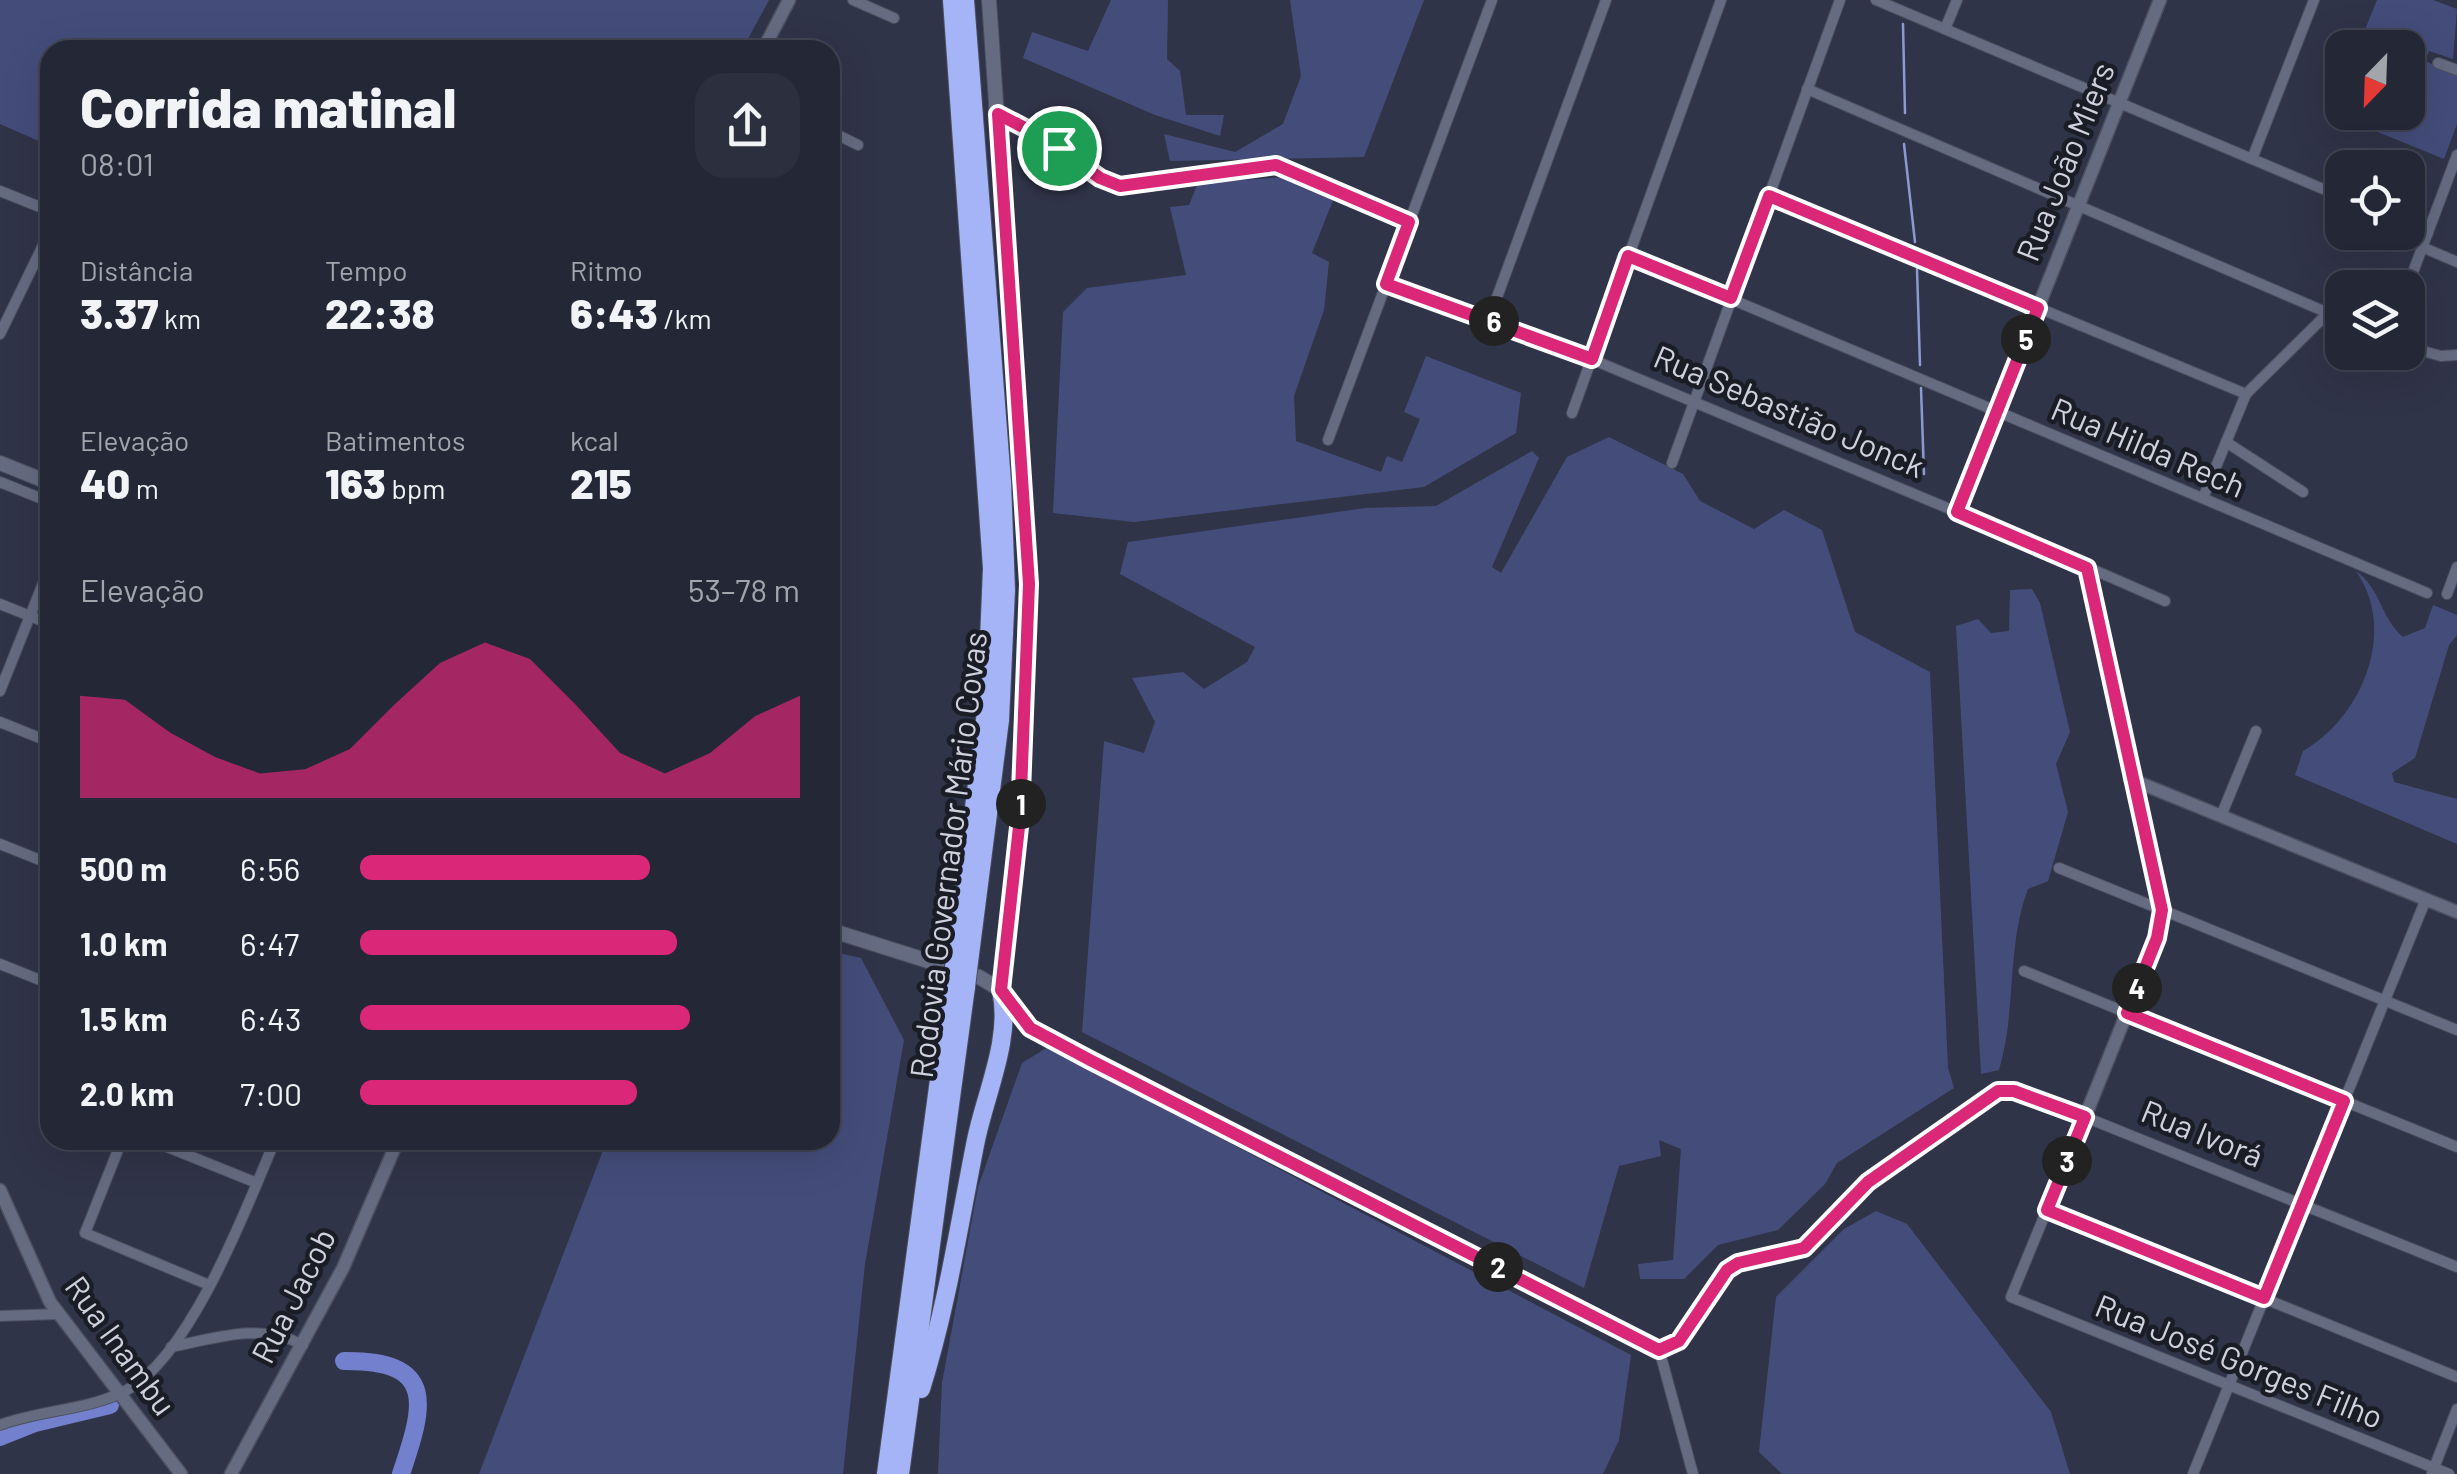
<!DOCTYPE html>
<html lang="pt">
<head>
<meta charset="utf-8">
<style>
  body { margin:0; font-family:Barlow,sans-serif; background:#2c2f3e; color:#f1f3f6; height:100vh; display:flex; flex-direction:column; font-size:38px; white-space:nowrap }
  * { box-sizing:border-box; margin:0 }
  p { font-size:32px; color:#a3a5ad }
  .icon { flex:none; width:55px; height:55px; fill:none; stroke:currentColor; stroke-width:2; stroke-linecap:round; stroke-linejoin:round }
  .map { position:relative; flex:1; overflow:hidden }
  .sheet { position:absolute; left:40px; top:40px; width:800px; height:1110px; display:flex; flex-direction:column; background:#242736; border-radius:30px; box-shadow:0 10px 40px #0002,0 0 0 2px #414451 }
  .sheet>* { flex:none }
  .needle { width:65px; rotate:203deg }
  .fabs { position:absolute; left:2325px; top:30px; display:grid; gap:20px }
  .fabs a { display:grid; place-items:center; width:100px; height:100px; border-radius:20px; background:#242736; box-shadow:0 10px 40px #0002,0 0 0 2px #414451; font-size:50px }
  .pin { position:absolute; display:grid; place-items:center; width:85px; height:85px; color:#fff; margin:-42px; border:5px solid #fff; border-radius:50%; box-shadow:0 2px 10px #0007 }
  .km { position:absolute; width:50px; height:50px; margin:-25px; border-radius:50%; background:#222; color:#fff; font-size:28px; line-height:50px; text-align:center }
  .round { display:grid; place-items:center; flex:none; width:105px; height:105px; border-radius:30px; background:#2c2f3e }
  .overview { display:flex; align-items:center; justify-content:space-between; height:170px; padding:0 40px }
  h1 { font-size:55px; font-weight:800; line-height:75px }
  .metrics { display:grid; grid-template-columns:repeat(3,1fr); gap:15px; height:170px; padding:10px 40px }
  .metrics div { display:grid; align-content:center }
  .metrics b { font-size:42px; font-weight:800 }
  .metrics small { font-size:28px; font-weight:400 }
  .metrics p { font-size:28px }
  .chart { height:280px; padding:20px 40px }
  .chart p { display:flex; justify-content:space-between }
  .chart svg { width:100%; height:180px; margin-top:10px; fill:#db2777; opacity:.7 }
  ul { padding:0 40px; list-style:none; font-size:32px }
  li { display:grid; grid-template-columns:160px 120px 1fr; align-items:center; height:75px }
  li i { height:25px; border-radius:12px; background:#db2777 }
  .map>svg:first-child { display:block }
</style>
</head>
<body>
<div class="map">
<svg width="2457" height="1474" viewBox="0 0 2457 1474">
  <rect width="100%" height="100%" fill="#303448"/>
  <g fill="#444d7a">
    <path d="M0 0H769L742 50H50V146L0 124Z"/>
    <path d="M1111 0H1168L1167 59 1180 71 1186 115H1224L1220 136 1155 115 1023 58 1032 32 1088 51Z"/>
    <path d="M1290 0H1424L1364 157 1170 161 1164 134 1235 152 1283 124 1301 76Z"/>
    <path d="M2377 0H2433L2457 9 2453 59 2429 51 2425 61 2457 75V124L2444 159 2331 113 2342 85V112H2408V48L2358 47Z"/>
    <path d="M1285 177 1334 198 1312 253 1329 262 1324 310 1294 396 1296 441 1381 472 1387 456 1402 462 1420 419 1404 412 1426 356 1521 393 1516 433 1424 487 1134 522 1053 513 1063 312 1087 288 1186 275 1170 207 1189 205 1198 183Z"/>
    <path d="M1609 437 1683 474 1700 501 1754 529 1784 510 1822 530 1855 632 1930 672 1948 1068 1954 1088 1837 1163 1825 1184 1778 1230 1718 1245 1684 1279H1640L1638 1264 1673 1260 1681 1149 1659 1140 1661 1156 1619 1166 1584 1288 1082 1032 1104 741 1144 753 1155 722 1132 678 1183 672 1204 689 1247 662 1255 647 1120 574 1128 542 1365 508 1436 506 1532 451 1539 458 1492 567 1501 573 1567 457Z"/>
    <path d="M2356 571C2381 589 2380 617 2403 637L2425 628 2433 605 2457 615V635L2449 645 2415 758 2392 773 2394 782 2457 799V844L2295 775 2303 751C2362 717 2398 631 2356 571Z"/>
    <path d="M2032 589 2040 603 2070 732 2056 764 2068 812 2048 881 2028 889C2006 948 2017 1010 1999 1070L1981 1074 1956 626 1978 619 1991 633 2009 631 2010 590Z"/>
    <path d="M830 951 861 958 904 1040 865 1264 843 1474H479L607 1140H830Z"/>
    <path d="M1048 1047 1631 1355 1619 1440 1603 1474H938L942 1383 978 1187 1022 1063Z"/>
    <path d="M1876 1211 1907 1224 2051 1412 2070 1474H1782L1759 1452 1776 1297 1844 1229Z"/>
  </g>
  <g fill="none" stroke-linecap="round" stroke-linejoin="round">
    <g stroke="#8e99d2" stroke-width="2.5">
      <path d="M1903 24 1905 113"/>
      <path d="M1904 144 1915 242"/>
      <path d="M1917 269 1920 365"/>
      <path d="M1921 388 1924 474"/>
    </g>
    <g stroke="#7280cd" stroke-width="18">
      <path d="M344 1361C438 1360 424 1406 401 1474"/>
      <path d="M0 1437 35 1423 110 1405"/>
    </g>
    <g stroke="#4b4f5f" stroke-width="12">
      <g id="minor">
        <path d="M853 0 894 18"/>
        <path d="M1876 0 2342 197"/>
        <path d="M1945 29 1957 0"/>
        <path d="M2438 63 2457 70"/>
        <path d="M1807 89 2342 319"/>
        <path d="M998 114 1043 138 1110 183 1136 185 1276 165 1409 222"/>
        <path d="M830 131 858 145"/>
        <path d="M2252 159 2314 0"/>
        <path d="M0 191 50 211"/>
        <path d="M1769 196 2246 394"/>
        <path d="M2408 225 2428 233"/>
        <path d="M830 235H831"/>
        <path d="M2422 247 2457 262"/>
        <path d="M1629 256 2427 593"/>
        <path d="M1386 284 1591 359 1957 512"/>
        <path d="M2407 288 2457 155"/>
        <path d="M1489 319 1606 0"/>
        <path d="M0 334 50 231"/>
        <path d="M2408 347 2441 356 2457 355"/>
        <path d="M1572 413 1721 0"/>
        <path d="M1328 440 1492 0"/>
        <path d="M2226 442 2303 492"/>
        <path d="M1672 463 1840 0"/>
        <path d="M0 482 50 502"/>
        <path d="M2203 498 2246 394 2328 313"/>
        <path d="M2087 567 2165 601"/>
        <path d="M2447 594 2457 567"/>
        <path d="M0 604 50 624"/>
        <path d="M0 691 50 566"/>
        <path d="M0 722 50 742"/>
        <path d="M2221 816 2256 731"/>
        <path d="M0 844 50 864"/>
        <path d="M2059 868 2457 1030"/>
        <path d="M0 964 50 984"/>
        <path d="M2024 971 2457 1147"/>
        <path d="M122 1140 85 1233 209 1285"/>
        <path d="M150 1140 257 1183"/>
        <path d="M2047 1210 2457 1377"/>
        <path d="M0 1316 58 1314"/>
        <path d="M171 1347C216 1338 261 1322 303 1345"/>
        <path d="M1659 1349 1693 1474"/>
        <path d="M0 1425C40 1410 90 1410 127 1390 191 1355 247 1207 275 1140"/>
        <path d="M2432 1473 2457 1409"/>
        <path d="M2193 1474 2426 899"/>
        <path d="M2449 1474 2011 1297 2085 1117 2457 1267"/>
      </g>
    </g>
    <g stroke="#4b4f5f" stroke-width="15">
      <g id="tertiary">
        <path d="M763 50 789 0"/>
        <path d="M2130 779 2457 912"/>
        <path d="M1005 997 1020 1019 1051 1040 1659 1349 1679 1341 1727 1270 1738 1263 1805 1249 1868 1183 1998 1091H2014L2085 1117 2157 938 2162 910 2087 567 1957 512 2160 0"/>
        <path d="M0 1190 50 1302 181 1474"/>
        <path d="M231 1474 343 1268 398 1140"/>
      </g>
    </g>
    <g stroke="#4b4f5f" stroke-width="16">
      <g id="secondary">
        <path d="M0 463 50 483"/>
        <path d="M830 930 979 977 1001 990 1020 817 1029 584 989 0"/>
      </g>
    </g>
    <g stroke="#4b4f5f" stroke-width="20">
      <g id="motorway">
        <path d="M952 0 992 568 986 712 955 959"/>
        <path d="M965 0 1002 482 1006 590 1000 720 969 962"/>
        <path d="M921 1389C947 1307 959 1225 976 1140 986 1092 1012 1038 1001 990"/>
        <path d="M886 1474 952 983"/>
        <path d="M900 1474 966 987"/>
      </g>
    </g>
    <use href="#minor" stroke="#656b81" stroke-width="10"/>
    <use href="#tertiary" stroke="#656b81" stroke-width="12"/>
    <use href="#secondary" stroke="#656b81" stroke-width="14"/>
    <use href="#motorway" stroke="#a5b4f6" stroke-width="18"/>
    <g stroke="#4b4f5f" stroke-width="20" stroke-linecap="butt">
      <g id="motorway-bridge">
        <path d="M952 983 955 959"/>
        <path d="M966 987 969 962"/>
      </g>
    </g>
    <use href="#motorway-bridge" stroke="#a5b4f6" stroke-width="18"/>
  </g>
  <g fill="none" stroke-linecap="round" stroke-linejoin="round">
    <g stroke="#fff" stroke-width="20">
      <path id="route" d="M998 114 1044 138 1100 178 1120 186 1276 165 1409 222 1386 284 1592 359 1628 256 1731 298 1769 196 2038 308 1957 512 2087 568 2162 910 2157 938 2127 1013 2344 1101 2264 1298 2047 1210 2085 1117 2014 1091H1998L1868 1182 1804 1248 1738 1263 1727 1270 1679 1341 1659 1350 1090 1060 1030 1028 1001 990 1020 818 1029 584Z"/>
    </g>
    <use href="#route" stroke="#db2777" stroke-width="12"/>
  </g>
  <g text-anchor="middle" stroke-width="9" stroke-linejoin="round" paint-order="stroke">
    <g font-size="32" fill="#cfd2de" stroke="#1b1d26">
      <text transform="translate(2066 162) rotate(-68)" y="11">Rua João Miers</text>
      <text transform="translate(1789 412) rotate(23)" y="11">Rua Sebastião Jonck</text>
      <text transform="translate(2148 448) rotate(23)" y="11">Rua Hilda Rech</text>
      <text transform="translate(949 855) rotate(-83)" y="11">Rodovia Governador Mário Covas</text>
      <text transform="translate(2202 1134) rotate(22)" y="11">Rua Ivorá</text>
      <text transform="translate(294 1296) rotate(-63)" y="11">Rua Jacob</text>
      <text transform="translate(120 1346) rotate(54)" y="11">Rua Inambu</text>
      <text transform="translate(2239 1362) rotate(22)" y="11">Rua José Gorges Filho</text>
    </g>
  </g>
</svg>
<div class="fabs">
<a><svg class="needle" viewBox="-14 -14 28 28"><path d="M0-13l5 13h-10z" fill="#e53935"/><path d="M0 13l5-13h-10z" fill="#a3a5ad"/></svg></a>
<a><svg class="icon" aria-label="locate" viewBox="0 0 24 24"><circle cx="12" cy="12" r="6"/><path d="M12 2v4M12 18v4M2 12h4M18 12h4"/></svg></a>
<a><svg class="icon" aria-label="layers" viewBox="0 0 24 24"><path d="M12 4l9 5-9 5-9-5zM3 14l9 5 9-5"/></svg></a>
</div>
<div class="pin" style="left:1059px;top:148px;background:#1e9e55"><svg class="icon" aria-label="arrive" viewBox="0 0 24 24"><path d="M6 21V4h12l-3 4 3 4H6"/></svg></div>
<b class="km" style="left:1021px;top:804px">1</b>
<b class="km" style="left:1498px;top:1267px">2</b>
<b class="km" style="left:2067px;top:1161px">3</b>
<b class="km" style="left:2137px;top:988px">4</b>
<b class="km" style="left:2026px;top:339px">5</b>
<b class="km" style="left:1494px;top:321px">6</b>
<section class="sheet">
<div class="overview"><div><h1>Corrida matinal</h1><p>08:01</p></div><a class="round"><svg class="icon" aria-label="share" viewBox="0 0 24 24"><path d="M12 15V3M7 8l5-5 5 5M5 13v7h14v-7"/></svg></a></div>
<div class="metrics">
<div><p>Distância</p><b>3.37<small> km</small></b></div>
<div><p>Tempo</p><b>22:38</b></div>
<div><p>Ritmo</p><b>6:43<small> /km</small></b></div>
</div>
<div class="metrics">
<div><p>Elevação</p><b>40<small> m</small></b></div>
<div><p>Batimentos</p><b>163<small> bpm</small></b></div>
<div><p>kcal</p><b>215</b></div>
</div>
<div class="chart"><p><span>Elevação</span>53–78 m</p>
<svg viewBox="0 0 160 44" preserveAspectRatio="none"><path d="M0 44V19L10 20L20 28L30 34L40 38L50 37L60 32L70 21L80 11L90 6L100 10L110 21L120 33L130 38L140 33L150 24L160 19V44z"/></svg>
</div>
<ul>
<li><b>500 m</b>6:56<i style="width:66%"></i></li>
<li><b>1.0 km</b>6:47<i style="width:72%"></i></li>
<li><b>1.5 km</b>6:43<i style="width:75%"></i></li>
<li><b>2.0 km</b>7:00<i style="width:63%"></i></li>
</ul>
</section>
</div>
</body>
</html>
